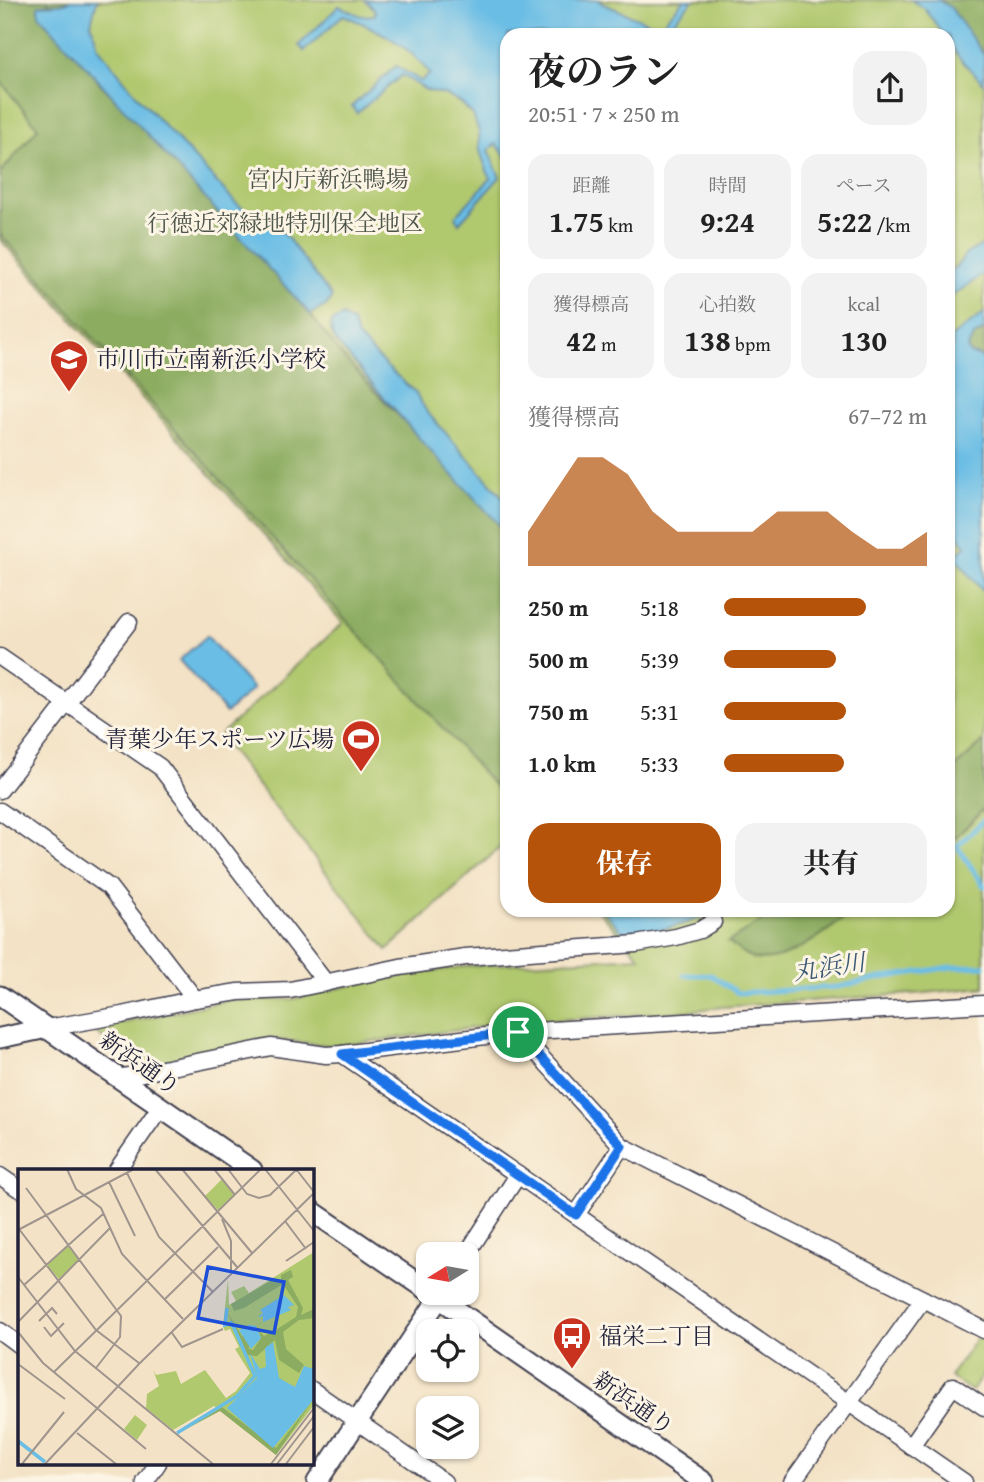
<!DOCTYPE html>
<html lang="ja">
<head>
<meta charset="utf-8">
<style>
  body { margin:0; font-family:"Gentium Book Plus","Noto Serif JP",serif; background:#f2f2f2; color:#222; height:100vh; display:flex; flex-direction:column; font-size:26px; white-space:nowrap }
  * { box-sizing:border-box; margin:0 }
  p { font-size:23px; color:#767676 }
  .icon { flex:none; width:38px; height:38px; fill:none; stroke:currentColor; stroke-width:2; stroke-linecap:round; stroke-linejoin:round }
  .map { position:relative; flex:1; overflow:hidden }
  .drawer { position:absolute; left:500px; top:28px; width:455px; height:889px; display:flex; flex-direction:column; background:#fff; border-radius:21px; box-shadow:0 2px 5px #0004 }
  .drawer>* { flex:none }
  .needle { width:46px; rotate:259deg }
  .buttons { position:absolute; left:416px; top:1242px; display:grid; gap:14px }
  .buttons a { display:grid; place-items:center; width:63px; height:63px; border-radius:14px; background:#fff; box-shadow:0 2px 5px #0004; font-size:35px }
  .pin { position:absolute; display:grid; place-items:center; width:60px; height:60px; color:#fff; margin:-30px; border:4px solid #fff; border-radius:50%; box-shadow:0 2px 7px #0007 }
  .round { display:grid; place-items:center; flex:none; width:74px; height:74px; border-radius:21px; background:#f2f2f2 }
  .headline { display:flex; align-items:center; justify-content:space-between; height:119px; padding:0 28px }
  h1 { font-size:38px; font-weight:700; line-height:52px }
  .metrics { display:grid; grid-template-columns:repeat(3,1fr); gap:10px; height:119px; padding:7px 28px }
  .metrics div { display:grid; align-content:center; border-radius:18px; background:#f2f2f2; text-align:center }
  .metrics b { font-size:30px; font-weight:700 }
  .metrics small { font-size:19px; font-weight:400 }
  .metrics p { font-size:19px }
  .chart { height:196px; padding:14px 28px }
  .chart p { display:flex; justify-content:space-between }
  .chart svg { width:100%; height:126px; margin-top:7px; fill:#b45309; opacity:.7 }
  .cta { display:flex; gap:14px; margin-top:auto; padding:14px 28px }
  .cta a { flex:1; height:80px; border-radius:21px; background:#b45309; color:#fff; font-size:28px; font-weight:700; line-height:80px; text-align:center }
  .cta a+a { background:#f2f2f2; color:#222 }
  ul { padding:0 28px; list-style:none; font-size:23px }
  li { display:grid; grid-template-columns:112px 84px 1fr; align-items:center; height:52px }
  li i { height:18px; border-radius:9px; background:#b45309 }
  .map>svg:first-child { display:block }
</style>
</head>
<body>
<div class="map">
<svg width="984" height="1482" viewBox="0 0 984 1482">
  <rect width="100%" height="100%" fill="#fcf5e5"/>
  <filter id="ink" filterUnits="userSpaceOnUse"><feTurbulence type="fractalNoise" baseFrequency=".0143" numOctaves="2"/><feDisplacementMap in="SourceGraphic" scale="14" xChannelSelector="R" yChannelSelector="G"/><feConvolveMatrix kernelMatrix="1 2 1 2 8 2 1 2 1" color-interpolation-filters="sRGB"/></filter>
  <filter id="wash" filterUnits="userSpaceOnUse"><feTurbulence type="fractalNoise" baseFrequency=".00686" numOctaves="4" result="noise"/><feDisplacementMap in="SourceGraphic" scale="28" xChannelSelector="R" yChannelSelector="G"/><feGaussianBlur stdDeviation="1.57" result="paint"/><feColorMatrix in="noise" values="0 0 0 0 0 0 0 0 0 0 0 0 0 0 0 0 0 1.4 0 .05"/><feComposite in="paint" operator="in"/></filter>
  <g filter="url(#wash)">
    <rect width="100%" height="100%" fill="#f3e2c5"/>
    <g fill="#b0c86e" stroke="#697554" stroke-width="2">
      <path d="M0 0H984V987L925 993 722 1007 689 1011 512 1023 335 1046 270 1039 144 1066 95 1032 100 1026 123 1023 229 1000 293 999 369 981 466 966 640 957 598 910H948V35H508L507 841 387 950 219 736 343 623 0 239Z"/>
      <path d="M978 1336 984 1339V1373L972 1391 950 1377Z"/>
    </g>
    <g fill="#8cac61" stroke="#57674e" stroke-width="2">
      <path d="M0 0H71L62 5 48 3 98 81 128 111 310 314 343 357 507 530V800L0 234V173L38 128 0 81Z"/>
      <path d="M938 0H984V55L951 9Z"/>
      <path d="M984 330V360L979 356 970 354 967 348 974 336Z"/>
      <path d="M984 741V809L949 844V773Z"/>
      <path d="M779 910H855C832 927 786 966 755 959 746 957 736 947 728 942Z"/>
    </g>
    <g fill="#6abde5" stroke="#467090" stroke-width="2">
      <path d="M71 0H97L91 23 98 47 137 96 235 202 254 216 284 233 332 297 326 306 310 314 39 15 38 6C51 2 61 7 71 0Z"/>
      <path d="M365 0H600L601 3 659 27 684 0H693L664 32 634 28 630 33 632 35H508L507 158 496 144 488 150 500 177 459 223 455 217 490 179 480 151 479 132 473 115 461 103 446 95 426 90 402 75 357 113 352 106 396 66 421 81 430 74C408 44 377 29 343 15L304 51 299 45 339 6 361 16 375 15V10Z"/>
      <path d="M911 0H938L951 8 984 55V84C973 71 949 52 948 35H944L925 9Z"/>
      <path d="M984 244V274L949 298V271L956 267 966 254Z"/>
      <path d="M984 313V330L974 336 967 348 970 354 979 356 984 360V593L954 556 966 546 948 523 949 349 952 347V337Z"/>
      <path d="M343 316 353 323 357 336 387 367 415 392 427 412 507 502V533L424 444 336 342 330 329 332 322Z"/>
      <path d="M207 636 253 689 226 713 179 660Z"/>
      <path d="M710 910 711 912C683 928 656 930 626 936L604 911Z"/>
    </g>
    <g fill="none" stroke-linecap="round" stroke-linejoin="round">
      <g stroke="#6abde5" stroke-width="5">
        <path d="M984 820 957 846 984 886"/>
        <path d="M684 975H711L738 993 838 987 881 978 951 967 984 966"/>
      </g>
    </g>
  </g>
  <g filter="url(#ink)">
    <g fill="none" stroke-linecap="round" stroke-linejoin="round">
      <g stroke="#413f50" stroke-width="19">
        <g id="minor">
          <path d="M0 657 160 767 326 983"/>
          <path d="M0 790 129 622"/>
          <path d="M0 811 109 887 195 999"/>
          <path d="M47 1028 122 1015 195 999 238 992 290 990 400 967 465 957 636 944 676 937 700 930 713 922"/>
          <path d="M518 1032 622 1146 984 1330"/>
          <path d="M342 1054 964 1482"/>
          <path d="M118 1078 271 1047 326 1055 342 1054 518 1032 984 1004"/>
          <path d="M117 1170 160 1108"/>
          <path d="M0 1176 19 1189"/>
          <path d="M576 1215 622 1146"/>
          <path d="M466 1255 518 1175"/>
          <path d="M0 1331 19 1345"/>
          <path d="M312 1390 444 1482"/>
          <path d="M911 1446 953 1386 984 1407"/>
          <path d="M145 1482 158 1463"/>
          <path d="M792 1482 923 1299"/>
        </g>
      </g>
      <g stroke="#413f50" stroke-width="23">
        <g id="tertiary">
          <path d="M0 996 252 1170"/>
          <path d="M0 1038 47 1028"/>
          <path d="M312 1211 429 1291"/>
          <path d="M432 1293 704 1482"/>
          <path d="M317 1482 439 1298"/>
        </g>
      </g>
      <use href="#minor" stroke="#fff" stroke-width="16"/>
      <use href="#tertiary" stroke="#fff" stroke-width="19"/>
    </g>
  </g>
  <g fill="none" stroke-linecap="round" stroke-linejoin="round" filter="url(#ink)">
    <g stroke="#fff" stroke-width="14">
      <path id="route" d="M518 1032 622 1146 576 1215 342 1054Z"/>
    </g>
    <use href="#route" stroke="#1a73e8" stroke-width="9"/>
  </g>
  <defs>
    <g id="school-pin" transform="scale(2.0125)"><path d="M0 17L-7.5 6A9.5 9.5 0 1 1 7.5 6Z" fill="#c8321e" stroke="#fcf5e5"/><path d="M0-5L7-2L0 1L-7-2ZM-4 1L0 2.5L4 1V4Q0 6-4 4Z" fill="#fff"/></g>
    <g id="stadium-pin" transform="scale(2.0125)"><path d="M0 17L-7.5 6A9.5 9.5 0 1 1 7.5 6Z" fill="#c8321e" stroke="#fcf5e5"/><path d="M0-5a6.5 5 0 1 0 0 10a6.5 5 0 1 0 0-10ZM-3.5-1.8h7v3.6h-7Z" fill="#fff"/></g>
    <g id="bus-pin" transform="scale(2.0125)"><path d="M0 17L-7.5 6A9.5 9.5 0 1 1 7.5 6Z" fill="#c8321e" stroke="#fcf5e5"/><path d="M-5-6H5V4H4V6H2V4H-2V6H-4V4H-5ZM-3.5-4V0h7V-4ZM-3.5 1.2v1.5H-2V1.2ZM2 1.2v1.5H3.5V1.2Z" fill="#fff"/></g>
  </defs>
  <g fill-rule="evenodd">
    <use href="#school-pin" x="69" y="359"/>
    <use href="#stadium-pin" x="361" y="739"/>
    <use href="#bus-pin" x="572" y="1336"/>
  </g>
  <g text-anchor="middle" stroke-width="6" stroke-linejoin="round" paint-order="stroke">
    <g font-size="23" fill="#4d544a" stroke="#fcf5e5">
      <text x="328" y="187">宮内庁新浜鴨場</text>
      <text x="285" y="231">行徳近郊緑地特別保全地区</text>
    </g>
    <g font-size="23" fill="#22223b" stroke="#fcf5e5" text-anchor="start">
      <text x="96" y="367">市川市立南新浜小学校</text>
      <text x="334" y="747" text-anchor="end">青葉少年スポーツ広場</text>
      <text x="599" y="1344">福栄二丁目</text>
    </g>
    <g font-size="23" fill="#22223b" stroke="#fcf5e5">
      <text transform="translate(140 1063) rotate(35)" y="8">新浜通り</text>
      <text transform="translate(634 1403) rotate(35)" y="8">新浜通り</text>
    </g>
    <g font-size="24" font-style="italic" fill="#3b5876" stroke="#fcf5e5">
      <text transform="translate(829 967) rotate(-8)" y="8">丸浜川</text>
    </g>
  </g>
  <g transform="translate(18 1169)">
    <rect width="296" height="296" fill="#f3e2c5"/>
    <path d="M204 10 216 26 200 41 187 27ZM50 77 61 90 41 110 29 96ZM296 83V236L258 286 196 237 155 261 128 239 129 225 141 217 135 201 138 206 158 202 163 215 187 201 208 229 218 222 232 204 217 180 221 178 212 160 207 162 205 157 210 110 211 136 218 132 213 123 226 117 231 124ZM117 246 129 256 119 271 106 260Z" fill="#b0c86e"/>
    <path d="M273 101 275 108 270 111 285 139 283 146 296 140V149L281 151 265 163 268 180 286 196 281 204 261 191 257 171 239 187 229 186 209 143 224 167 231 166V180L235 181 243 169 240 161 246 167 256 162 278 148 280 138 265 115 226 139 216 142 213 135 256 110 263 111V106ZM296 230 258 286 202 242 159 265 204 238 258 279Z" fill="#8cac61"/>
    <path d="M266 126 276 136 270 138 273 141 245 153V146L243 148H240L245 144 242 141ZM231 156 238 157 243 169 233 180 221 161ZM255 173 261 209 277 218 286 197 296 200V230L255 279 209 239 239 209 232 184 242 200 248 198 247 179Z" fill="#6abde5"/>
    <path fill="none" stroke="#6abde5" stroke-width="3.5" d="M159 264 219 227 237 207 216 159 213 154 207 156 209 139M0 272 27 293"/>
    <path fill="none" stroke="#9f958e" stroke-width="2" d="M49 0 58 20 83 39 104 85 165 150M137 0 219 98M164 0 234 84M196 0 217 26M210 0 229 25 241 29 252 26 279 0M247 0 296 62M278 0 296 23M109 4 141 68 195 123M91 13 117 67M8 19 103 147 102 168 78 199M204 50 213 72V104M267 52 288 80M1 60 78 161 121 194M0 61 116 0M268 92 296 73M0 108 57 182 195 295M6 116 85 45M147 130 200 78M21 152 34 139 39 145M0 153 92 59M26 158 33 167 46 154M0 163 25 194 128 280M154 164 164 178 205 160M0 195 47 230M36 203 243 0M59 264 98 295M4 295 46 243M27 295 121 195 296 24M253 295 296 239M259 295 296 247M268 295 296 258"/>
    <path fill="#1d4ed8" fill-opacity="0.15" stroke="#1d4ed8" stroke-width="3.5" d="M190 98 266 113 256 164 180 149Z"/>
    <rect width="296" height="296" fill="none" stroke="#22223b" stroke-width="3.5"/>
  </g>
</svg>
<div class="buttons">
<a><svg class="needle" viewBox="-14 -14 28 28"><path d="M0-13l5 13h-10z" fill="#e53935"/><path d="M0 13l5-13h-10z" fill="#767676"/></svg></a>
<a><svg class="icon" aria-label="locate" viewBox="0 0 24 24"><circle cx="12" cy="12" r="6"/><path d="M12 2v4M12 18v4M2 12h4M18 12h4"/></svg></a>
<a><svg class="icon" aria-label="layers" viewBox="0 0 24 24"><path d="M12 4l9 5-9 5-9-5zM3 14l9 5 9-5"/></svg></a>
</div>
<div class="pin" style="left:518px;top:1032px;background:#1e9e55"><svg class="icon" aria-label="arrive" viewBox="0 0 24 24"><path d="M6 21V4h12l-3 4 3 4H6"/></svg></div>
<section class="drawer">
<div class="headline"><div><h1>夜のラン</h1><p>20:51 · 7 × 250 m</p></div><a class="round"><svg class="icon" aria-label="share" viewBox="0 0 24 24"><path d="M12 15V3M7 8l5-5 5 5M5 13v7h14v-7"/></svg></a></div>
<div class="metrics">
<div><p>距離</p><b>1.75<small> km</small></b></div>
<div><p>時間</p><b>9:24</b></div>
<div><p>ペース</p><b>5:22<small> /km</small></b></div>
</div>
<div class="metrics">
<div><p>獲得標高</p><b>42<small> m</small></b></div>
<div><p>心拍数</p><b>138<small> bpm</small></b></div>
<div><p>kcal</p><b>130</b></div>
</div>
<div class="chart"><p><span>獲得標高</span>67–72 m</p>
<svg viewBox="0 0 160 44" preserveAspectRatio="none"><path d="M0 44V32L10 19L20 6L30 6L40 12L50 25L60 32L70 32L80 32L90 32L100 25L110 25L120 25L130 32L140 38L150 38L160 32V44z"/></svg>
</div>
<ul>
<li><b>250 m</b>5:18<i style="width:70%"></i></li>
<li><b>500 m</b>5:39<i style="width:55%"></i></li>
<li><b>750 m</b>5:31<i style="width:60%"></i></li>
<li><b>1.0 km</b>5:33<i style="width:59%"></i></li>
</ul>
<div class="cta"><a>保存</a><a>共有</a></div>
</section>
</div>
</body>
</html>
